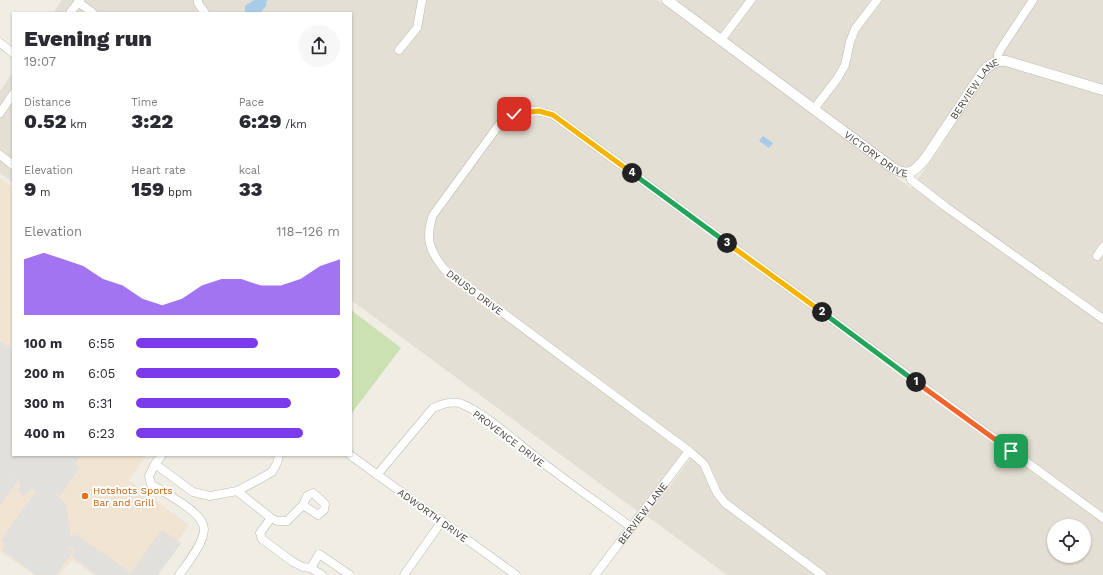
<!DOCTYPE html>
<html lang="en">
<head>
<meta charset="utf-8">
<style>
  body { margin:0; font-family:"Work Sans",sans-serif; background:#f7f7f7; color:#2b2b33; height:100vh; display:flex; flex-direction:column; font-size:15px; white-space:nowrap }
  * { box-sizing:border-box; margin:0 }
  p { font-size:13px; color:#7c7c81 }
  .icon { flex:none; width:22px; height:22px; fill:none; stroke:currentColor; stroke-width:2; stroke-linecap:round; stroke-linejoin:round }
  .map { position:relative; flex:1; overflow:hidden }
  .side { position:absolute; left:12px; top:12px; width:340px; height:444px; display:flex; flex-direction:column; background:#fff; border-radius:0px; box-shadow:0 1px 3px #0004 }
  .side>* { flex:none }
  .fabs { position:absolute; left:1047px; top:519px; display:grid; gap:8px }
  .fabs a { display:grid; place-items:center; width:44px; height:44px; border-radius:50%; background:#fff; box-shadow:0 1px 3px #0004; font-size:20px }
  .pin { position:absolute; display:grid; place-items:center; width:34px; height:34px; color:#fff; margin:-17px; border-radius:8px; box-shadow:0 2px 6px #0006 }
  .km { position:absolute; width:20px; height:20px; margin:-10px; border-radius:50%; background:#222; color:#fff; font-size:11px; line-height:20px; text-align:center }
  .round { display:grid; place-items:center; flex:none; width:42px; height:42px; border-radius:21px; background:#f7f7f7 }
  .head { display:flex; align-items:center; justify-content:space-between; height:68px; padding:0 12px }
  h1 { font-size:22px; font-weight:800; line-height:30px }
  .metrics { display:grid; grid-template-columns:repeat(3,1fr); gap:6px; height:68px; padding:4px 12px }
  .metrics div { display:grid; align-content:center }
  .metrics b { font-size:20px; font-weight:800 }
  .metrics small { font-size:11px; font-weight:400 }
  .metrics p { font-size:11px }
  .chart { height:112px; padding:8px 12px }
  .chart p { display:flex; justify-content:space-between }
  .chart svg { width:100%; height:72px; margin-top:4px; fill:#7c3aed; opacity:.7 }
  ul { padding:0 12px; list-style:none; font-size:13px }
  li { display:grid; grid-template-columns:64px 48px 1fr; align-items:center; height:30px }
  li i { height:10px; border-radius:5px; background:#7c3aed }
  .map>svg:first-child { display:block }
</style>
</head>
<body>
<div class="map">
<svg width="1103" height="575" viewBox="0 0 1103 575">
  <rect width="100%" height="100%" fill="#f0ede5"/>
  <g fill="#e4dfd4" fill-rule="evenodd">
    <path d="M62 0H658L911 188 945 141 938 136 912 168H899L677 3 679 0H1103V575H727L647 516 696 451 689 445 637 511 351 300V13H53ZM1054 526H1084V556H1054Z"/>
    <path d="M13 72V183L0 173V91Z"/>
  </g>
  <path fill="#f1e4d2" d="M0 178 13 188V455H146L129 481 189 525 155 575H95L72 560 59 575H34L0 551Z"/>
  <path fill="#cbe1b2" d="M351 310 401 348 351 414Z"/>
  <g fill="#e2e0dd">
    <path d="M0 341 13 350V455H81L75 464 80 468 60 496 55 493H54L62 500 66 506 71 538 75 535H77L130 572 128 575H96L72 556 75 550 69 546 68 548 73 551 56 575H36L2 550 5 544 1 540 35 493 40 496H41L33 490H30L24 496 17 490 20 487V482L13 476V477L18 481 0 505Z"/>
    <path d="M162 530 181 543 158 575H129Z"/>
  </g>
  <g fill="#a8cce7">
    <path d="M254 0H267L266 6 260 13H245V6Z"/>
    <path d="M763 136 773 143 769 148 759 141Z"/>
  </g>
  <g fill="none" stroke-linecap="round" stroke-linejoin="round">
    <g stroke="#beb8ac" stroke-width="9">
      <g id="minor">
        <path d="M198 0V3L205 13"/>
        <path d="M78 2 93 13"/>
        <path d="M70 13 80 0"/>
        <path d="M721 40 751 0"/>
        <path d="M0 43 13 53"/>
        <path d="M399 50 417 28 422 0"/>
        <path d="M998 61V54L1002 47 1033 0"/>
        <path d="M814 109 837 79 845 65 850 42 855 29 877 0"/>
        <path d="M0 113 13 94"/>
        <path d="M0 155 13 165"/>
        <path d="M909 173 911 180 946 207 1103 319"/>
        <path d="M1097 256 1103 247"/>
        <path d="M162 455 155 464 149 476 151 484C164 493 204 512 204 529 204 543 187 564 179 575"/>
        <path d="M350 455 516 575"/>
        <path d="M155 464 193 492 210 496 237 491 258 480 272 472 277 463 279 455"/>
        <path d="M377 475 433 408C442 404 453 400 462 404 486 414 516 442 537 458 567 482 600 504 631 527"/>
        <path d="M237 491 271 518 277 521H287L303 505 307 496 313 493 325 504 324 510 318 515 303 505"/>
        <path d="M271 518 260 533 262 539 293 562 303 567 311 568 322 575"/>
        <path d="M311 568 319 554 350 575"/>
        <path d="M404 575 442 521"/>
        <path id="s1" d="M595 575 689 451"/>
        <path d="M822 575 725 503 717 493 704 464 689 451 444 269C429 250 425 238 433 215L501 122C520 110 531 108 553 115L1103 518"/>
      </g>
    </g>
    <g stroke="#beb8ac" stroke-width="11">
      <g id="tertiary">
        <path id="s2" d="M667 0 893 168C909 177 914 172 925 159L983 72C990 64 995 60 1006 61L1103 90"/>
      </g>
    </g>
    <use href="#minor" stroke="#fff" stroke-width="8"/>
    <use href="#tertiary" stroke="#fff" stroke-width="10"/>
  </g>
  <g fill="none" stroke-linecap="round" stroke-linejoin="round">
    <g stroke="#fff" stroke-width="8">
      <path id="split-1" d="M916 382 1011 451"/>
    </g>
    <g stroke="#fff" stroke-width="8">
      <path id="split-2" d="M822 312 916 382"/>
    </g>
    <g stroke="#fff" stroke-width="8">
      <path id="split-3" d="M727 243 822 312"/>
    </g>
    <g stroke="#fff" stroke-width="8">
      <path id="split-4" d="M632 173 727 243"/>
    </g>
    <g stroke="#fff" stroke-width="8">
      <path id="split-5" d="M514 114 539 111 553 115 632 173"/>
    </g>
    <use href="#split-1" stroke="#f0652b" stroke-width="5"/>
    <use href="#split-2" stroke="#22a559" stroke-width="5"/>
    <use href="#split-3" stroke="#f5b400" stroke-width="5"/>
    <use href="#split-4" stroke="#22a559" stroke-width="5"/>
    <use href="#split-5" stroke="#f5b400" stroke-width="5"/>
  </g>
  <circle fill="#e8710a" stroke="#fff" stroke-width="1.5" cx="85" cy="496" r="4"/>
  <g text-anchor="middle" stroke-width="4" stroke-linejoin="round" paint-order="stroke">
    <g font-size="10" fill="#423d36" stroke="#fff">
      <text dy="4" stroke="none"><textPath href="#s2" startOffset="406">BERVIEW LANE</textPath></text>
      <text dy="4" stroke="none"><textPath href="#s2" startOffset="260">VICTORY DRIVE</textPath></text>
      <text transform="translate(475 292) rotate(37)" y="4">DRUSO DRIVE</text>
      <text transform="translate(509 438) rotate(37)" y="4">PROVENCE DRIVE</text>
      <text dy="4" stroke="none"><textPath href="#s1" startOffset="78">BERVIEW LANE</textPath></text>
      <text transform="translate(433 515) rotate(36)" y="4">ADWORTH DRIVE</text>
    </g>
    <g font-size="10" fill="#c56008" stroke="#fff" text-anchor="start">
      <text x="93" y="494">Hotshots Sports<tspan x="93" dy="12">Bar and Grill</tspan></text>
    </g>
  </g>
</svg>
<div class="fabs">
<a><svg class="icon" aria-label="locate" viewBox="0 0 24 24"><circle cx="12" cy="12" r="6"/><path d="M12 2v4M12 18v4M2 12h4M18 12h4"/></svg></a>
</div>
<div class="pin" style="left:1011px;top:451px;background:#1e9e55"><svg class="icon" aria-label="arrive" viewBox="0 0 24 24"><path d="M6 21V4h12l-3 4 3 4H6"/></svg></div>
<div class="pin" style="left:514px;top:114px;background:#d93025"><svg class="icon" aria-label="check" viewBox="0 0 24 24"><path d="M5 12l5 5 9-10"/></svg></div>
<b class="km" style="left:916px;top:382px">1</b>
<b class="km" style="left:822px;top:312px">2</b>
<b class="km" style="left:727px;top:243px">3</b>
<b class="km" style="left:632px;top:173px">4</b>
<section class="side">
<div class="head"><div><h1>Evening run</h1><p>19:07</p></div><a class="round"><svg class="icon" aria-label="share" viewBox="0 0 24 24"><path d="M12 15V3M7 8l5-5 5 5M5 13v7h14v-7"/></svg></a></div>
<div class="metrics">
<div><p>Distance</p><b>0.52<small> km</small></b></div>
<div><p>Time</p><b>3:22</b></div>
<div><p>Pace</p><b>6:29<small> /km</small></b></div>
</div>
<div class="metrics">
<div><p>Elevation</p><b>9<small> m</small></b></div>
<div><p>Heart rate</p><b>159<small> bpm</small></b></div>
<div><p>kcal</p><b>33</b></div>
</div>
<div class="chart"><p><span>Elevation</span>118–126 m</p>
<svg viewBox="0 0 160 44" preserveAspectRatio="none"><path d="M0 44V10L10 6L20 10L30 14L40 22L50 26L60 34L70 38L80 34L90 26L100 22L110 22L120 26L130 26L140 22L150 14L160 10V44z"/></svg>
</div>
<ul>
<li><b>100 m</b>6:55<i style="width:60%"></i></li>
<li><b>200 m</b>6:05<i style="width:100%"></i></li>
<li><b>300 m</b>6:31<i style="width:76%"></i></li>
<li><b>400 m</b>6:23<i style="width:82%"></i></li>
</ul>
</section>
</div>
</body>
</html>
